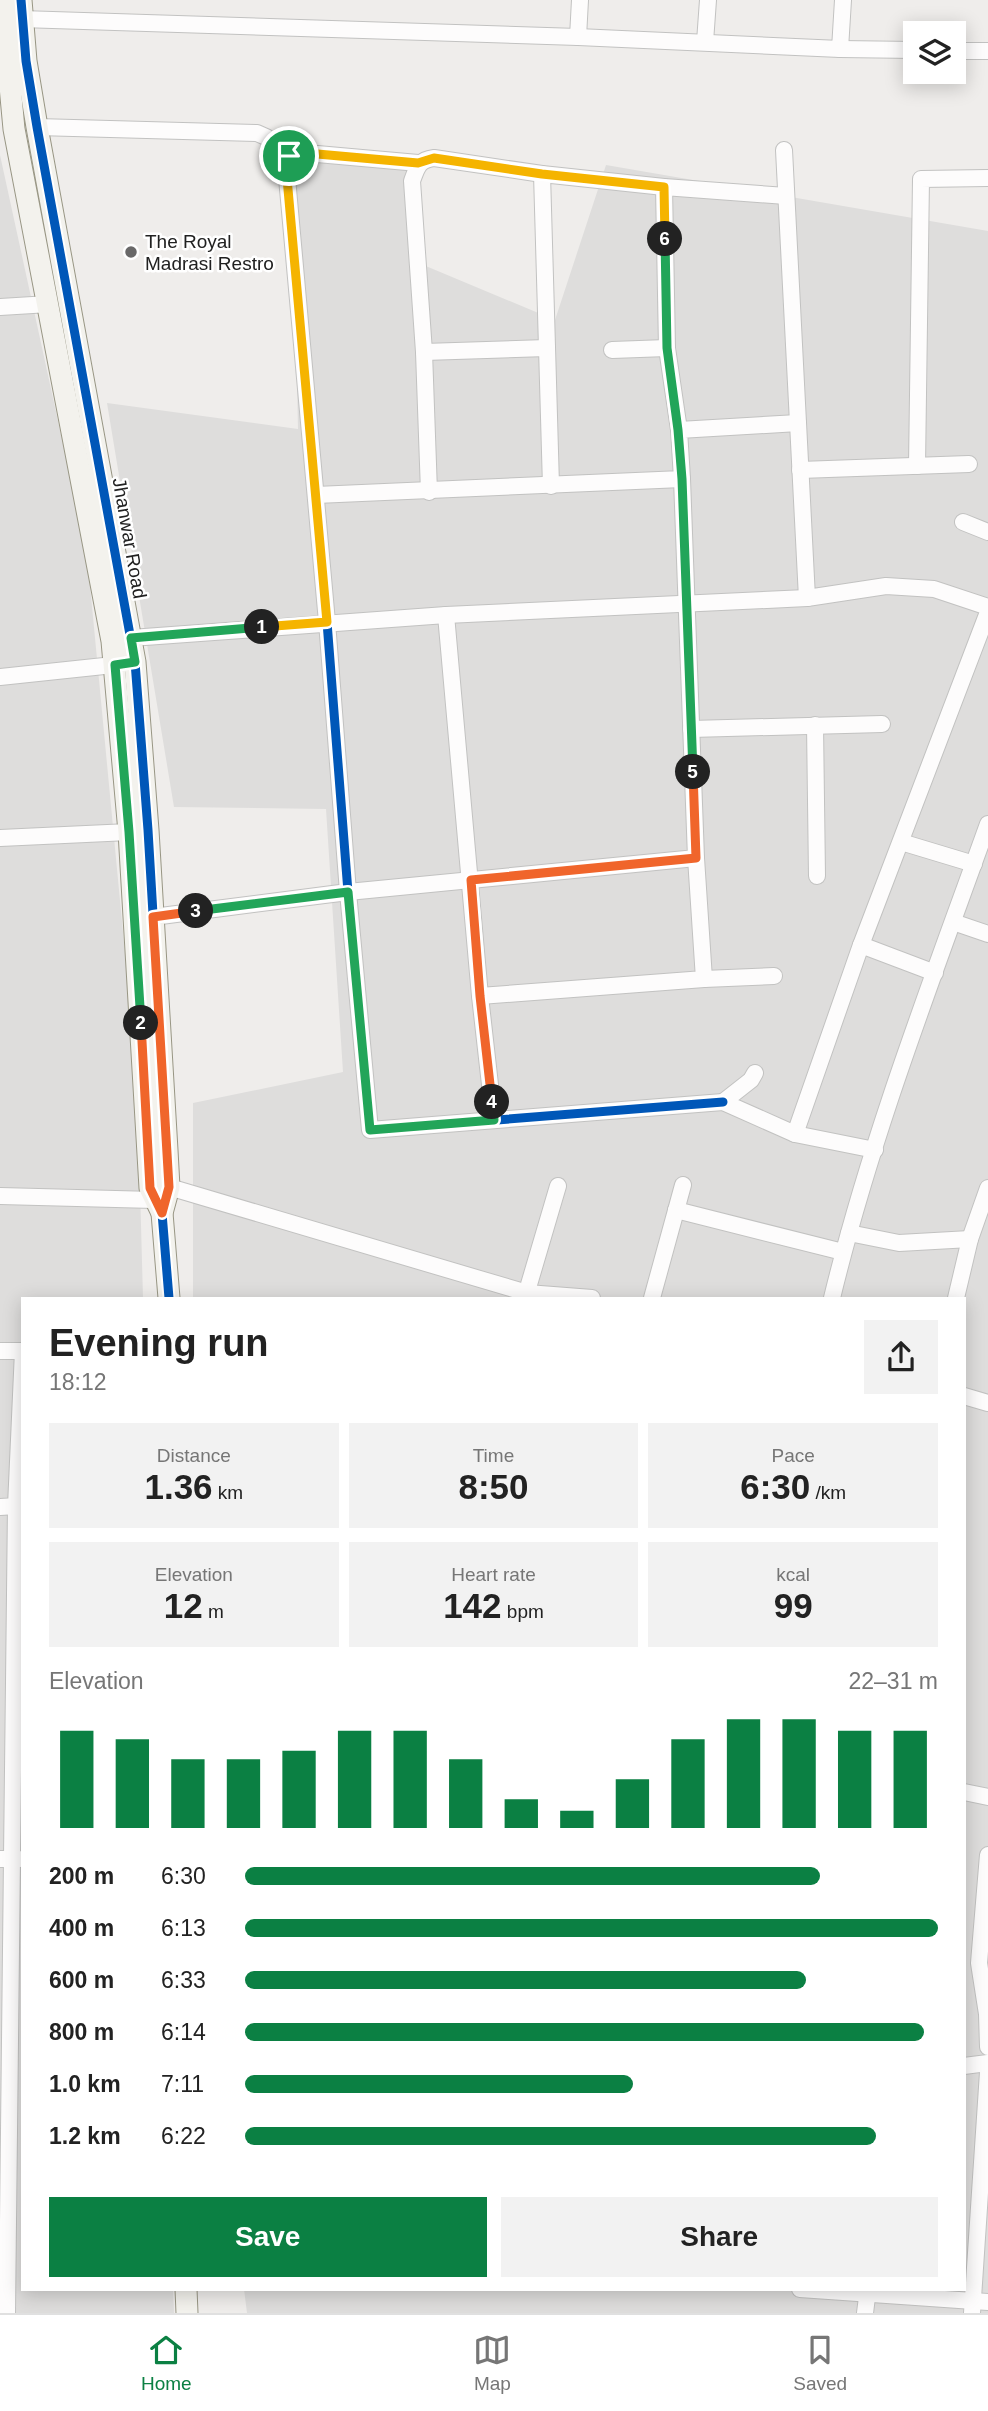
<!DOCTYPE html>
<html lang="en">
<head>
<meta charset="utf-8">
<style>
  body { margin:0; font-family:Helvetica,sans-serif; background:#f2f2f2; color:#222; height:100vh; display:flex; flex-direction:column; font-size:26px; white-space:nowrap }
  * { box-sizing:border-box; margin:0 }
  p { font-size:23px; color:#767676 }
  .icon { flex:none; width:38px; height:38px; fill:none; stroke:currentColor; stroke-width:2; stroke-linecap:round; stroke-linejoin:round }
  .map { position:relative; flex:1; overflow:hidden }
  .panel { position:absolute; left:21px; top:1297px; width:945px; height:994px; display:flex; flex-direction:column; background:#fff; border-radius:0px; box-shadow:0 4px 18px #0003 }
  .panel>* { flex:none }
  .buttons { position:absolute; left:903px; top:21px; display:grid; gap:14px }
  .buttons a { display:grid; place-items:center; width:63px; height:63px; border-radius:0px; background:#fff; box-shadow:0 4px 18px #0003; font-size:35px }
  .pin { position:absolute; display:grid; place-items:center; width:60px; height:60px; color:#fff; margin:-30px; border:4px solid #fff; border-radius:50%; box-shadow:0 2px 7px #0007 }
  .km { position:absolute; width:35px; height:35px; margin:-18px; border-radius:50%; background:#222; color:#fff; font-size:19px; line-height:35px; text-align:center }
  .round { display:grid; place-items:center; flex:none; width:74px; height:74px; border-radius:0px; background:#f2f2f2 }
  .summary { display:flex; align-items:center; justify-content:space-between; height:119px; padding:0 28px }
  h1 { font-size:38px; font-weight:700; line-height:52px }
  .figures { display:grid; grid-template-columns:repeat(3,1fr); gap:10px; height:119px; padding:7px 28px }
  .figures div { display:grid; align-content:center; border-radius:0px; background:#f2f2f2; text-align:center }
  .figures b { font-size:35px; font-weight:700 }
  .figures small { font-size:19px; font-weight:400 }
  .figures p { font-size:19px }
  .chart { height:196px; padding:14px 28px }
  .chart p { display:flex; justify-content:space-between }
  .chart svg { width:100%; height:126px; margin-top:7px; stroke:#0b8043; stroke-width:6 }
  .cta { display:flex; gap:14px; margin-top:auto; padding:14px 28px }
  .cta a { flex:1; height:80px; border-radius:0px; background:#0b8043; color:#fff; font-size:28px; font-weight:700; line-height:80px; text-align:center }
  .cta a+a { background:#f2f2f2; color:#222 }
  ul { padding:0 28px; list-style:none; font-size:23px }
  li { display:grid; grid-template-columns:112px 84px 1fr; align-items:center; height:52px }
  li i { height:18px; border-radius:9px; background:#0b8043 }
  .menu { display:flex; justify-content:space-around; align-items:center; height:98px; border-top:2px solid #e0e0e0; background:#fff; font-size:19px; color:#767676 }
  .menu a { display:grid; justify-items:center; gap:4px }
  .menu .current { color:#0b8043 }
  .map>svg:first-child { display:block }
</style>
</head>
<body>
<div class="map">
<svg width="988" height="2313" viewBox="0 0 988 2313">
  <rect width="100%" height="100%" fill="#efedeb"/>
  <g fill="#dedddc">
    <path d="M292 140 411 164 421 264 555 320 606 165 988 231V2313H247L244 2289H964V1298H193V1103L343 1072 326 809 174 807 107 403 298 429Z"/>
    <path d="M0 155 87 554 137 1079 143 1298H23V2289H173L174 2313H0Z"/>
  </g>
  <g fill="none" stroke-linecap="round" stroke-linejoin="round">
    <g stroke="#c2c2c1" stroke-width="18">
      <g id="street">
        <path d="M21 19 578 37 840 49 843 0"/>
        <path d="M578 37 580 0"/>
        <path d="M705 42 708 0"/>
        <path d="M840 49 915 50"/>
        <path d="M954 51H988"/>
        <path d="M37 127 257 133 266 137 289 156"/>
        <path d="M784 150 807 598 886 586 934 589 988 607"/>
        <path d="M418 163 295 152 289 156 286 167 327 622 348 892 370 1130 723 1102"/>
        <path d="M0 307 49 304"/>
        <path d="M612 350 667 348"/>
        <path d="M424 352 547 348"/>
        <path d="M679 430 667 348 664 187 786 196"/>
        <path d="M917 466 921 179 988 178"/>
        <path d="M800 470 969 464"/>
        <path d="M551 486 542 174 664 187"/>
        <path d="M429 492 424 352 412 181C417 168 418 160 434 158L542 174"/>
        <path d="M316 495 682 479 679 430 798 423"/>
        <path d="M963 522 988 532"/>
        <path d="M446 615 480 996 704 979 696 858"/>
        <path d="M131 638 446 615 807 598"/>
        <path d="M0 677 123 664"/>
        <path d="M815 725 817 876"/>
        <path d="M691 729 882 724"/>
        <path d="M0 838 129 832"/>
        <path d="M901 842 974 864"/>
        <path d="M153 917 348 892 696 858 682 479"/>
        <path d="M953 922 988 934"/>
        <path d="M861 945 935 973"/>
        <path d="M704 979 774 976"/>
        <path d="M480 996 494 1120"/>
        <path d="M755 1073 751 1080 723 1102 795 1134 875 1150"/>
        <path d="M795 1134 861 945 988 612"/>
        <path d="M169 1187 527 1293 592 1298"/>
        <path d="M0 1196 154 1200"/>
        <path d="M676 1210 843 1252"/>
        <path d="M849 1233 899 1243 970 1239"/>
        <path d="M525 1298 558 1186"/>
        <path d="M652 1298 683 1185"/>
        <path d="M832 1298C871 1137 932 980 988 824"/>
        <path d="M956 1298 970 1239 988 1188"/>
        <path d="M0 1351H23"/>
        <path d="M964 1396 988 1403"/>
        <path d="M16 1506 12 1859H20"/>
        <path d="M0 1507 16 1506 23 1351"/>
        <path d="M964 1792 988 1797"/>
        <path d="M988 1855 979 1963 987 2014 988 2047"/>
        <path d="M0 1859H12L7 2313"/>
        <path d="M964 2066 988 2063"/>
        <path d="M800 2289 988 2302"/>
        <path d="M865 2313 868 2289"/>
        <path d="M972 2313 988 2072"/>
      </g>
    </g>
    <g stroke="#989684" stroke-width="23">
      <g id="secondary">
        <path d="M2 0 14 129 112 641 129 832 150 1188 162 1213"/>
        <path d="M21 0 26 61 37 127 135 662 148 830 167 1150 169 1187 162 1213 169 1298"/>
        <path d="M186 2289 187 2313"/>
      </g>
    </g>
    <use href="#street" stroke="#fdfcfc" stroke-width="16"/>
    <use href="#secondary" stroke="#f3f2ed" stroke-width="21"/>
    <g stroke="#fff" stroke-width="13">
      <g id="cycleway">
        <path d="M21 0 26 61 37 127 135 662 148 830 167 1150 169 1187 162 1213 169 1298"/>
        <path d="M418 163 295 152 289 156 286 167 327 622 348 892 370 1130 723 1102"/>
      </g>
    </g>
    <use href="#cycleway" stroke="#0057b8" stroke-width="9"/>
  </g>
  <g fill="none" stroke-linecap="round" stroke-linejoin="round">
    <g stroke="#fff" stroke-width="14">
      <path id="split-1" d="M262 627 327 622 286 167 289 156"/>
    </g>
    <g stroke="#fff" stroke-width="14">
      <path id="split-2" d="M141 1023 129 832 115 665 135 662 131 638 262 627"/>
    </g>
    <g stroke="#fff" stroke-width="14">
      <path id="split-3" d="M141 1023 150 1188 162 1213 169 1187 153 917 196 911"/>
    </g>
    <g stroke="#fff" stroke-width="14">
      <path id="split-4" d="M196 911 348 892 370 1130 494 1120 492 1102"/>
    </g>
    <g stroke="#fff" stroke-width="14">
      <path id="split-5" d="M492 1102 480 996 471 880 696 858 693 772"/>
    </g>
    <g stroke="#fff" stroke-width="14">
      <path id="split-6" d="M665 239 667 348 678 430 682 479 693 772"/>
    </g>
    <g stroke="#fff" stroke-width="14">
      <path id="split-7" d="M289 156 295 152 418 163 434 158 542 174 664 187 665 239"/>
    </g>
    <use href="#split-1" stroke="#f5b400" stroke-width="9"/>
    <use href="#split-2" stroke="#22a559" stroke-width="9"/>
    <use href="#split-3" stroke="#f0652b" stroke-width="9"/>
    <use href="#split-4" stroke="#22a559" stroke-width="9"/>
    <use href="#split-5" stroke="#f0652b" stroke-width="9"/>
    <use href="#split-6" stroke="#22a559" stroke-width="9"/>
    <use href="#split-7" stroke="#f5b400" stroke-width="9"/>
  </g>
  <circle fill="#696868" stroke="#fff" stroke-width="2.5" cx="131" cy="252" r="7"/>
  <g text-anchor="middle" stroke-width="5" stroke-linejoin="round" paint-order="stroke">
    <g font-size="19" fill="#212121" stroke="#fff" text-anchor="start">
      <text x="145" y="248">The Royal<tspan x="145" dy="22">Madrasi Restro</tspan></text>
    </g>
    <g font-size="19" fill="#212121" stroke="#fff">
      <text transform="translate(130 538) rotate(80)" y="7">Jhanwar Road</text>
    </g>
  </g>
</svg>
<div class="buttons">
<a><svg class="icon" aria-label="layers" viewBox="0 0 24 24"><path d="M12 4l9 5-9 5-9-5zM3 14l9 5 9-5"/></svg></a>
</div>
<div class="pin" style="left:289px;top:156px;background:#1e9e55"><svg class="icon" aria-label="arrive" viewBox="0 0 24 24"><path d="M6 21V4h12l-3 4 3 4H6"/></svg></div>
<b class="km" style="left:262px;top:627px">1</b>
<b class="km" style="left:141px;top:1023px">2</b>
<b class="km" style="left:196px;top:911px">3</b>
<b class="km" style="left:492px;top:1102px">4</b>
<b class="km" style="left:693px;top:772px">5</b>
<b class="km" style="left:665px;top:239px">6</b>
<section class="panel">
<div class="summary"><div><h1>Evening run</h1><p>18:12</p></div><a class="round"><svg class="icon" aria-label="share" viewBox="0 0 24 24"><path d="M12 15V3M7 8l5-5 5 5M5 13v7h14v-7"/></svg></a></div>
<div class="figures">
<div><p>Distance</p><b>1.36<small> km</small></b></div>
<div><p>Time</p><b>8:50</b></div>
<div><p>Pace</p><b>6:30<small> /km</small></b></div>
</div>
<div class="figures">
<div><p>Elevation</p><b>12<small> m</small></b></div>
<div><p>Heart rate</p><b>142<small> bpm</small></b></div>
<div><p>kcal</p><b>99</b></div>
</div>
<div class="chart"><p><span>Elevation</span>22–31 m</p>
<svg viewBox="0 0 160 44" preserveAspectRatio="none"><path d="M5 44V10M15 44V13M25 44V20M35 44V20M45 44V17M55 44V10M65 44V10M75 44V20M85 44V34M95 44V38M105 44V27M115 44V13M125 44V6M135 44V6M145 44V10M155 44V10"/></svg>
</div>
<ul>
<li><b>200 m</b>6:30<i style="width:83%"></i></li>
<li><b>400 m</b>6:13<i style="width:100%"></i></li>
<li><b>600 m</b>6:33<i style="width:81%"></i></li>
<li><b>800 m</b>6:14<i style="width:98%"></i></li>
<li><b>1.0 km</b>7:11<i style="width:56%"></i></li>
<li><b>1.2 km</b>6:22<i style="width:91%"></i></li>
</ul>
<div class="cta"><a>Save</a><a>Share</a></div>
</section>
</div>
<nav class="menu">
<a class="current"><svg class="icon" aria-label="home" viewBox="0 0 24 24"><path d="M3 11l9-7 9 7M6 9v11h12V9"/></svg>Home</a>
<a><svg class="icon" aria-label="map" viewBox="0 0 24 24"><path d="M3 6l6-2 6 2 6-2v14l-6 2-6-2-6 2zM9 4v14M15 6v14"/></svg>Map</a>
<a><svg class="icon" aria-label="saved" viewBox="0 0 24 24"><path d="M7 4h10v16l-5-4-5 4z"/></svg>Saved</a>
</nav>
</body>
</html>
